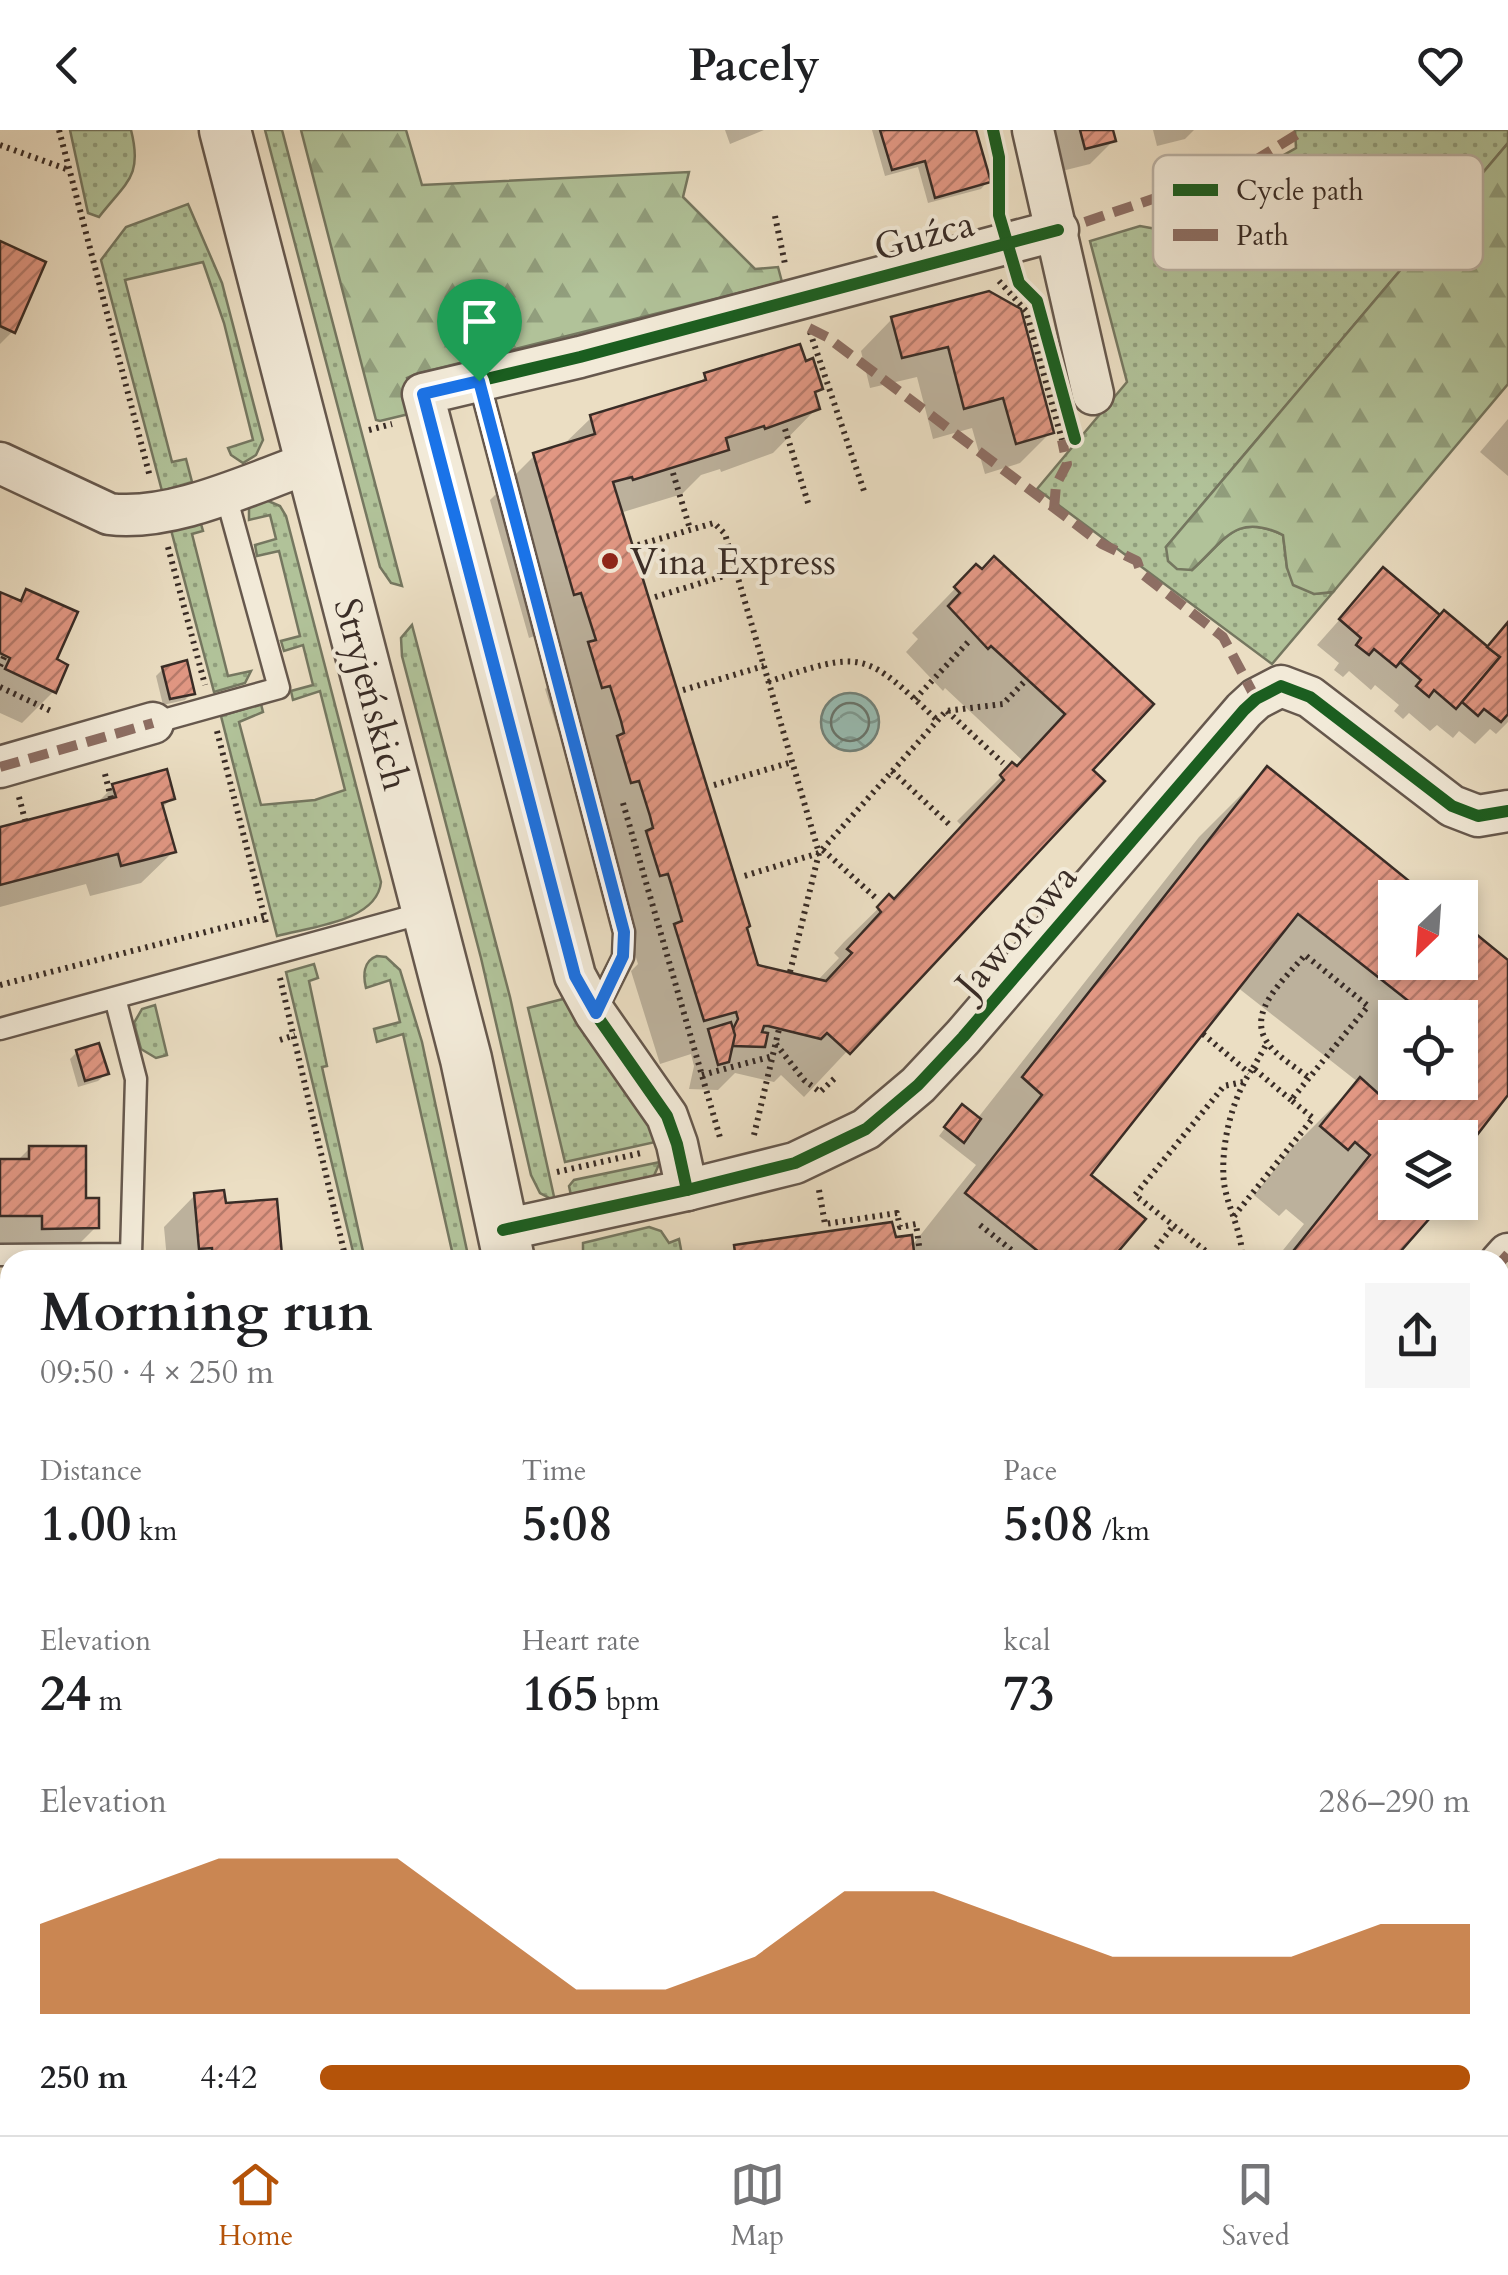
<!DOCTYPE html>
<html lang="en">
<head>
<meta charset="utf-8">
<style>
  body { margin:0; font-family:Cardo,serif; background:#f6f6f6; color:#202124; height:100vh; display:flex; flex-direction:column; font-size:38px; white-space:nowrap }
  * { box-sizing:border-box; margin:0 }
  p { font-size:32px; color:#757577 }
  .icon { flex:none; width:55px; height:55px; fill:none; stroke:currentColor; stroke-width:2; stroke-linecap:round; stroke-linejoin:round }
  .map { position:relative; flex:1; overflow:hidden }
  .panel { position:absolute; left:0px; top:1120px; width:1510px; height:885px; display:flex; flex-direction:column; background:#fff; border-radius:30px 30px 0 0; box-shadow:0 5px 15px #0003 }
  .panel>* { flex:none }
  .needle { width:65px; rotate:205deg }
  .controls { position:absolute; left:1378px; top:750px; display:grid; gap:20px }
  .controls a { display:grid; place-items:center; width:100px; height:100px; border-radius:0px; background:#fff; box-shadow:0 5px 15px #0003; font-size:50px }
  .pin { position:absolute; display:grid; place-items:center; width:85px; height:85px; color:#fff; margin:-102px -42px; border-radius:50% 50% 50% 0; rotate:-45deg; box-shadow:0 0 10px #0007 }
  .pin .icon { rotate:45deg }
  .round { display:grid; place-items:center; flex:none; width:105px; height:105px; border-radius:0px; background:#f6f6f6 }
  .summary { display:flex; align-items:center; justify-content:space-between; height:170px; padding:0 40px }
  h1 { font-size:55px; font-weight:700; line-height:75px }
  .figures { display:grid; grid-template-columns:repeat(3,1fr); gap:15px; height:170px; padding:10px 40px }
  .figures div { display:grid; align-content:center }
  .figures b { font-size:50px; font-weight:700 }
  .figures small { font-size:28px; font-weight:400 }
  .figures p { font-size:28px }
  .chart { height:280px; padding:20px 40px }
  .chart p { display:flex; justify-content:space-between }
  .chart svg { width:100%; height:180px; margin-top:10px; fill:#b45309; opacity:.7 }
  ul { padding:0 40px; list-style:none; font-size:32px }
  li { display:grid; grid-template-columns:160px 120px 1fr; align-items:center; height:75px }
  li i { height:25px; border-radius:12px; background:#b45309 }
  header { display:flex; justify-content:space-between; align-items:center; height:130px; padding:0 40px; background:#fff; font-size:45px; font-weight:700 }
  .tabs { display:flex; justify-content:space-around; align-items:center; height:140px; border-top:2px solid #e0e0e0; background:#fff; font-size:28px; color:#757577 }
  .tabs a { display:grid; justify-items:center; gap:5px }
  .tabs .active { color:#b45309 }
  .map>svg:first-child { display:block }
</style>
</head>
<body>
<header><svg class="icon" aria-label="back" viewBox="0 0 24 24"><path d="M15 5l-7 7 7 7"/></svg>Pacely<svg class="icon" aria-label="heart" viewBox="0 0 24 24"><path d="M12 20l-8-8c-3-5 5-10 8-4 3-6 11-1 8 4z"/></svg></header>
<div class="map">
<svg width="1508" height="2005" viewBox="0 0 1508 2005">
  <defs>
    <pattern id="grass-dots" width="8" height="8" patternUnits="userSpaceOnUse" patternTransform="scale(2.5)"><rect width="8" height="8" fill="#b1c299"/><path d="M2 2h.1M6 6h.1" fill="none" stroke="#919e7d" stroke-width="1.8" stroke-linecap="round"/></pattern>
    <pattern id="forest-firs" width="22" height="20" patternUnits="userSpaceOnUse" patternTransform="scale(2.5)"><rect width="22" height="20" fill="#b1c299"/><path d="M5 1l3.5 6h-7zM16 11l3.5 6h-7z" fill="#919e7d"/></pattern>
    <pattern id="water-waves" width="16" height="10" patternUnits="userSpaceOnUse" patternTransform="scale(2.5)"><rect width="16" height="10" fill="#98bcb2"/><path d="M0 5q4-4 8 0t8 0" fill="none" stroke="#7d9991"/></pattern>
    <pattern id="building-hatch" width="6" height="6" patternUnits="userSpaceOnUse" patternTransform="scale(2.5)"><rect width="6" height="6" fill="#e19783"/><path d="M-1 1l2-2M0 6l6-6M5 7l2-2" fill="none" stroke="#b77b6b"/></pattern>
  </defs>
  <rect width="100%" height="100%" fill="#ebdec3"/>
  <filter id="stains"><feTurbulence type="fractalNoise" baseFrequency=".002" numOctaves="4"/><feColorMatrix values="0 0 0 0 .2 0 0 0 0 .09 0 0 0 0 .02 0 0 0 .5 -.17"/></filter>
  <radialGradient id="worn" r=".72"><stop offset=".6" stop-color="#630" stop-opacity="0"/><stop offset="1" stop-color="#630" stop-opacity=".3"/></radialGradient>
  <g fill="url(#grass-dots)" stroke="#757760" stroke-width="2.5">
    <path d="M70 0H131C143 47 126 52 99 87L88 83Z"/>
    <path d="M265 0H282L402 456 391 453 380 437Z"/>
    <path d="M1295 0H1508V13L1166 417 1192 440C1226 410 1235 382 1283 405L1287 438 1314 464 1333 462 1272 534 1037 359 1127 252 1090 111 1140 96 1162 100 1170 75 1229 56 1296 18Z"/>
    <path d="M188 74 222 153 263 310 256 325 243 333 231 325 228 318 253 310 224 193 203 132 125 150 172 332 186 329 192 352 162 361 101 130 126 97Z"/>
    <path d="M266 370 280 376 286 386 381 752C377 792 309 797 277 806L221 586 261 574 263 582 239 592 261 675 315 670 345 660 320 561 293 570 291 561 313 555 303 515 284 521 281 511 300 506 279 421 257 426 255 415 276 409 270 385 249 390V376Z"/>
    <path d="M199 387 203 401 192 404 228 546 251 541 245 553 214 562 170 396Z"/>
    <path d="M412 495 510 867 555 1071 540 1063 531 1045 481 828 402 526 401 508Z"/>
    <path d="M377 826 386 827 400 840 422 912 469 1130H454L403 904 377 912 374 899 400 892 390 850 366 858C363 846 363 831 377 826Z"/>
    <path d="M314 834 318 848 309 851 327 936 322 937 365 1130H355L286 842Z"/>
    <path d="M567 868 660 1011 565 1032 528 878Z"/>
    <path d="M155 875 167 925 156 928 141 919 134 893 142 879Z"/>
    <path d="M660 1032 653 1048 572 1070 569 1056 574 1050Z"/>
    <path d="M649 1097 661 1101 669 1113 679 1109 683 1130H583V1113Z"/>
    <path d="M1500 1270H1508V1509L1500 1515Z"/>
    <path d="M751 1995H922L945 2005H765Z"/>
  </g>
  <g fill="url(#forest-firs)" stroke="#757760" stroke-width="2.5">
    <path d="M301 0H406L422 55 689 42 683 67 755 139 778 137 782 152 416 244 407 248 417 282 380 291 376 290Z"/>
    <path d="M1508 13V254L1333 462 1314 464 1293 455 1287 438 1283 405C1236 382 1225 410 1192 440L1177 439 1168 431 1166 417Z"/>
    <path d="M1508 1153V1270H1500V1161Z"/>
    <path d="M1500 1670 1508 1676V1758L1500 1759Z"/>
  </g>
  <g fill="#b1c299" stroke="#757760" stroke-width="2.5">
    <rect x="0" y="1172" width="10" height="105"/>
    <path d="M1508 1770V2005H1411L1416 1995H1500V1791Z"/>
  </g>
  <circle fill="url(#water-waves)" stroke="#72827a" stroke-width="2.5" cx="850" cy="592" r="29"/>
  <g fill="#0003" fill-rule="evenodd">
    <path d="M725 0H764L730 14Z"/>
    <path d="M872 0H974L988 51 981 59 928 73 918 37 885 46Z"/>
    <path d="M1051 0H1111L1114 10 1090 34 1062 41Z"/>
    <path d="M1153 0H1194L1185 9 1157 16Z"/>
    <path d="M0 114 13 201 0 214Z"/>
    <path d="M989 163 1051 302 1020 333 985 344 972 298 933 309 917 247 870 258 861 221 892 189Z"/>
    <path d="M706 246 820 259 813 265 817 278 773 323 721 342 720 339 701 345 682 364 620 383 756 837 817 851 839 828 834 823 844 812 889 768 892 771 962 696 957 691 1012 636 1015 638 1022 630 945 558 943 561 906 522 918 509 912 503 976 437 1150 575 1089 640 1101 651 804 967 781 945 774 952 735 943 718 960 689 959 694 936 691 924 660 934 631 841 638 834 623 787 587 696 573 652 580 646 566 599 558 601 545 559 551 553 537 505 529 508 490 370 534 326 561 317 591 288 696 256Z"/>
    <path d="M1508 289V346L1480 322Z"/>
    <path d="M1383 441 1439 488 1485 518 1508 491V592L1496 604 1490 599 1475 614 1459 601 1453 608 1437 595 1430 601 1409 583 1403 589 1394 581 1399 575 1375 555 1371 560 1349 541 1343 547 1334 540 1339 533 1317 515Z"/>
    <path d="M27 462 54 530V561L22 593 0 583V465L17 472Z"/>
    <path d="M163 539 192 563 185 570 163 575 156 546Z"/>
    <path d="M1267 639 1395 768V832H1460V795L1508 833V961L1460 1023V1008H1395L1390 1130H1275L1304 1094 1286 1079 1279 1086 1254 1065 1292 1018 1358 952 1237 857 1087 1046 1108 1130H723L735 1118 894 1110 911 1117 976 1035 939 1006 955 985 977 989 1199 707ZM1395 888H1460V952H1395Z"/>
    <path d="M114 656 172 668 161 679 173 722 141 753 90 766 86 754 0 777V700L95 675Z"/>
    <path d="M77 922 106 944 98 951 78 957 70 929Z"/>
    <path d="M30 1018 96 1097 64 1129 0 1116V1032H16Z"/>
    <path d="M195 1065 224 1076 280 1124 274 1130H167L164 1097Z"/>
    <rect x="0" y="1345" width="10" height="97"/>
    <rect x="0" y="1663" width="10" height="84"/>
    <path d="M0 1913H10V1995H181L171 2005H0Z"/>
    <path d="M915 1995H1099L1123 2005H933Z"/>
  </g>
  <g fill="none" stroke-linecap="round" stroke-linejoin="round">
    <circle stroke="#68746c" stroke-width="2.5" cx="850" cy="592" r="19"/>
  </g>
  <g fill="url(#building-hatch)" stroke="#392c26" stroke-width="2.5">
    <path d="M880 0H976L991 52 935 68 925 31 892 40Z"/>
    <path d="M1080 0H1113L1116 11 1085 19Z"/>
    <path d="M0 111 46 132 15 203 0 196Z"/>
    <path d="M989 161 1021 179 1054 303 1016 314 1003 268 964 279 948 217 902 228 891 187Z"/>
    <path d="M800 214 806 231 813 228 823 259 815 262 820 279 765 299 764 296 726 308 729 320 633 350 632 347 613 352 750 796 747 798 758 835 826 851 852 823 847 819 881 782 877 777 889 764 894 769 1004 650 1000 645 1012 632 1017 636 1065 584 991 516 988 519 948 476 960 463 954 457 976 434 982 439 994 426 1154 574 1093 640 1105 651 850 924 827 903 821 909 768 896H764L762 902 768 903 765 917 733 916V899L738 889 736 882 704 891 674 794 682 791 672 757 668 744 660 746 646 701 653 698 650 686 639 651 631 653 617 606 624 603 621 591 610 556 602 558 588 512 596 510 581 463 574 465 533 323 595 304 590 285 706 250 704 243Z"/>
    <path d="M1383 437 1440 485 1396 537 1374 519 1369 525 1356 515 1361 508 1339 489Z"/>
    <path d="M26 459 78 482 57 529 68 535 56 563 5 539 10 528 0 523V462L21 471Z"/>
    <path d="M1444 480 1500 527 1456 579 1434 560 1429 567 1416 556 1421 550 1400 532Z"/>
    <path d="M1508 492V584L1501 592 1484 579 1478 586 1462 572 1500 527 1487 517Z"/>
    <path d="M187 530 195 564 170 569 162 537Z"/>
    <path d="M1267 636 1430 768H1395V832H1460V791L1508 830V965L1460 1027V1008H1395V1072H1444L1393 1130H1286L1370 1025 1355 1012 1348 1020 1320 996 1360 947 1382 967 1395 950 1460 952V888H1430L1298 784 1091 1045 1146 1089 1111 1130H1049L965 1063 1042 965 1022 947Z"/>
    <path d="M167 639 175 669 162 673 176 722 121 736 118 724 0 755V697L116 667 112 654Z"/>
    <path d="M731 892 735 905 729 932 718 935 708 899Z"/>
    <path d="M99 913 109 944 85 951 76 920Z"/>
    <path d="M962 974 981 989 964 1013 944 997Z"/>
    <path d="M29 1016H86V1068H99V1098L42 1099V1086H0V1029H29Z"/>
    <path d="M1460 1027 1474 1038 1460 1054Z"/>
    <path d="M224 1060 226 1073 277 1069 282 1125 270 1126V1130H213L212 1118 199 1119 194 1063Z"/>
    <path d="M892 1092 896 1107 912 1105 915 1130H736L734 1115Z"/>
    <rect x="0" y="1342" width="10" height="57"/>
    <rect x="0" y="1660" width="10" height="57"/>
    <rect x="0" y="1910" width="10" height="56"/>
    <path d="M933 1995H1107L1130 2005H957Z"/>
  </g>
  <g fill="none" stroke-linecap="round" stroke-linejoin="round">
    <g stroke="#66584d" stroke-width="25">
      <g id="service">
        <path d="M479 251 624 802 623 827 595 883"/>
        <path d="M153 593 279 558 225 362"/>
        <path d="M0 899 427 782"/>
        <path d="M0 1125 131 1124 136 949 115 868"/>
        <path d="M0 1535H10"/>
        <path d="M0 1867H10"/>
      </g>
    </g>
    <g stroke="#66584d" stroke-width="45">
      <g id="minor">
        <path d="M1033 0 1093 264"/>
        <path d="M0 333 109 384C173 392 251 353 312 332"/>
        <path d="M0 637 153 593"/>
        <path d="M687 1060 677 1014 667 986 595 883 575 846 423 264 580 227 1058 100"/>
        <path d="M503 1100 687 1060 795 1033 866 999 918 955 963 907 1244 580 1256 569 1281 556 1310 567 1452 676 1478 686 1508 681"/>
        <path d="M1500 1133 1508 1124"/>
        <path d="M1500 1539 1508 1545"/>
      </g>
    </g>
    <g stroke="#66584d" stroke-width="55">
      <g id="tertiary">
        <path d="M225 0 466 929 509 1130"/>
        <path d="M565 1995V2005"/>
        <path d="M637 1995 638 2005"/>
      </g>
    </g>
    <g stroke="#392c26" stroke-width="6" stroke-dasharray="2.5 5" stroke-linecap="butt">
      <path d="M59 0 150 347"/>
      <path d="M0 15 69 40"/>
      <path d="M775 86 785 134"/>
      <path d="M999 151 1026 181 1062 310"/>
      <path d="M810 202 864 361"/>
      <path d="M785 299 809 376"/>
      <path d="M369 300 392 294"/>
      <path d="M673 343 690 399"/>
      <path d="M638 415 714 393 725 404 819 723 741 747"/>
      <path d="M168 417 205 555"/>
      <path d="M655 467 737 442"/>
      <path d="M0 536 5 525"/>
      <path d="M768 552C864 519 865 522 937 590"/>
      <path d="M0 557 53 582"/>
      <path d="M683 560 764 536"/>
      <path d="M915 569 971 509"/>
      <path d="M947 581 1003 633"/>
      <path d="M217 601 267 797"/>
      <path d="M892 641 952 697"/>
      <path d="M105 644 111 668"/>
      <path d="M714 655 792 632"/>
      <path d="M19 667 25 690"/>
      <path d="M623 673 721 1011"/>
      <path d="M823 720 877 769"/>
      <path d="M790 842 819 723 946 581 1003 574 1024 552"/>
      <path d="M280 848 346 1130"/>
      <path d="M0 855 264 787"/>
      <path d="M1203 904 1249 943"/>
      <path d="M280 910 295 905"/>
      <path d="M776 914 804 950 820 962 836 947"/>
      <path d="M1253 938 1267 913"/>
      <path d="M702 945 773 926"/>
      <path d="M754 1005 779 899"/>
      <path d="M557 1042 641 1023"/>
      <path d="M819 1060 825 1094 897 1083 900 1097 916 1094 921 1130"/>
      <path d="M1234 1086 1313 988 1291 970 1368 876 1305 825C1286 848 1246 881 1267 912 1276 926 1297 938 1309 948"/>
      <path d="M980 1095 1024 1130"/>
      <path d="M179 1130 213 1124"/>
      <path d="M1147 1130 1173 1096"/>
      <path d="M1217 1130 1135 1065 1224 956 1243 952"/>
      <path d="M1242 1130C1243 1102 1228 1080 1224 1053 1220 1016 1232 967 1253 938L1291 970"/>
      <path d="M0 1490H10"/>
      <path d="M0 1580H10"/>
      <path d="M0 1780 9 1772 10 1760"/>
      <path d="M325 1995 333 2005"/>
      <path d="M425 1995V2005"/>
      <path d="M691 1995 692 2005"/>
      <path d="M1112 1997 1113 1995"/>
      <path d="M1193 2003 1205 1995"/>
      <path d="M261 2005V1995"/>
    </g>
    <use href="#service" stroke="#f2ead8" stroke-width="20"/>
    <use href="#minor" stroke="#f2ead8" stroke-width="40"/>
    <use href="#tertiary" stroke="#f2ead8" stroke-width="50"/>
    <g stroke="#8d6e63" stroke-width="10" stroke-dasharray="20 10" stroke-linecap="butt">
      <path d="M1085 92 1241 39 1304 0"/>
      <path d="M809 198 827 207 1102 414 1137 431 1141 443 1223 507 1256 569"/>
      <path d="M1054 379 1056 355 1067 334 1062 310"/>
      <path d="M0 637 153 593"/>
      <path d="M1500 1133 1508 1124"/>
      <path d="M1500 1301 1508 1295"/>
      <path d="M1500 1331 1508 1332"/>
      <path d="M1500 1381 1508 1385"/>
      <path d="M1500 1662 1508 1668"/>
      <path d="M1500 1805 1508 1788"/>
      <path d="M812 2005 815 1995"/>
      <path d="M1465 2005 1468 1995"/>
    </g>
    <g stroke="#f2ead8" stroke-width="19">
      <g id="cycleway">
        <path d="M993 0 999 27V85L1019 153 1037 171 1075 309"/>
        <path d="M687 1060 677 1014 667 986 595 883 575 846 423 264 580 227 1058 100"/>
        <path d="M503 1100 687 1060 795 1033 866 999 918 955 963 907 1244 580 1256 569 1281 556 1310 567 1452 676 1478 686 1508 681"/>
      </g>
    </g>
    <use href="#cycleway" stroke="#1b5e20" stroke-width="12"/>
  </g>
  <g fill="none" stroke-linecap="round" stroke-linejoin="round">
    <g stroke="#fff" stroke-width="20">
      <path id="route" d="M479 251 624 802 623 826 596 883 575 846 423 264Z"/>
    </g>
    <use href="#route" stroke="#1a73e8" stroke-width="12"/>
  </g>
  <circle fill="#8f2418" stroke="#f2ead8" stroke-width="4" cx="610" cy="431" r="10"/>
  <g text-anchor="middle" stroke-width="8" stroke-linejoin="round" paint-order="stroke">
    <g font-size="38" fill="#392c26" stroke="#f2ead8">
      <text transform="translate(924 105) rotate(-15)" y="13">Guźca</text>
      <text transform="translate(372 564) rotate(75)" y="13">Stryjeńskich</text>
      <text transform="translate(1016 800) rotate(-49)" y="13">Jaworowa</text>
    </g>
    <g font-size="38" fill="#392c26" stroke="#f2ead8" text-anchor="start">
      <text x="630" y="444">Vina Express</text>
    </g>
  </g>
  <rect x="1153" y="25" width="330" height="115" rx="15" fill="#f2ead8" stroke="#bab1a3" stroke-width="2.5"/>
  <rect x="1173" y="54" width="45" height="12" fill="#1b5e20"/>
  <rect x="1173" y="99" width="45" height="12" fill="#8d6e63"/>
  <g font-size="28" fill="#392c26">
    <text x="1236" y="70">Cycle path</text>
    <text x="1236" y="115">Path</text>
  </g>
  <rect width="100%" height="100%" filter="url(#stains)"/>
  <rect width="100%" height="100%" fill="url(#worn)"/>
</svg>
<div class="controls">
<a><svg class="needle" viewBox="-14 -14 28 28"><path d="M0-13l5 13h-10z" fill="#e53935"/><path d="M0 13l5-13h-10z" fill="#757577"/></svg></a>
<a><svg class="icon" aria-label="locate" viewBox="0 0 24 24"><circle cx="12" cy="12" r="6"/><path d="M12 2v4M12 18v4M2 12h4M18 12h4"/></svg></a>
<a><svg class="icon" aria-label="layers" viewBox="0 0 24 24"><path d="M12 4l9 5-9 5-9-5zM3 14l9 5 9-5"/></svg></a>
</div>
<div class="pin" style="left:479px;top:251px;background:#1e9e55"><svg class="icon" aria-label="arrive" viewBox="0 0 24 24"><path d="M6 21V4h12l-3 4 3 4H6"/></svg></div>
<section class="panel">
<div class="summary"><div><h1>Morning run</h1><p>09:50 · 4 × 250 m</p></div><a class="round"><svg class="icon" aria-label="share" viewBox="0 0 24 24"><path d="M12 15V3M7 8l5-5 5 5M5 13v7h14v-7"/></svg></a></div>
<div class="figures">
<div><p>Distance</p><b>1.00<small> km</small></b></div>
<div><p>Time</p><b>5:08</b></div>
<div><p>Pace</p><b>5:08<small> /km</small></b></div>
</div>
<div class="figures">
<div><p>Elevation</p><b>24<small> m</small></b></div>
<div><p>Heart rate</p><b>165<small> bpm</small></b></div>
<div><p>kcal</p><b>73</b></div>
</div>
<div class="chart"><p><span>Elevation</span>286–290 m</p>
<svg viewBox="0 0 160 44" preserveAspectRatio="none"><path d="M0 44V22L10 14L20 6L30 6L40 6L50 22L60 38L70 38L80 30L90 14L100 14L110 22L120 30L130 30L140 30L150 22L160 22V44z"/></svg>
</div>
<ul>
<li><b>250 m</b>4:42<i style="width:100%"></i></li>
</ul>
</section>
</div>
<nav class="tabs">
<a class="active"><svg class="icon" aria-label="home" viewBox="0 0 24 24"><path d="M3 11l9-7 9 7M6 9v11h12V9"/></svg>Home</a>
<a><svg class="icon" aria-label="map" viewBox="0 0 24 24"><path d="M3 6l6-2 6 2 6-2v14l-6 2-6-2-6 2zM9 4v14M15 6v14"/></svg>Map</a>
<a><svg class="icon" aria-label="saved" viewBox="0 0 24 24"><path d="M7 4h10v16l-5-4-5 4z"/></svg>Saved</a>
</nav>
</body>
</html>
